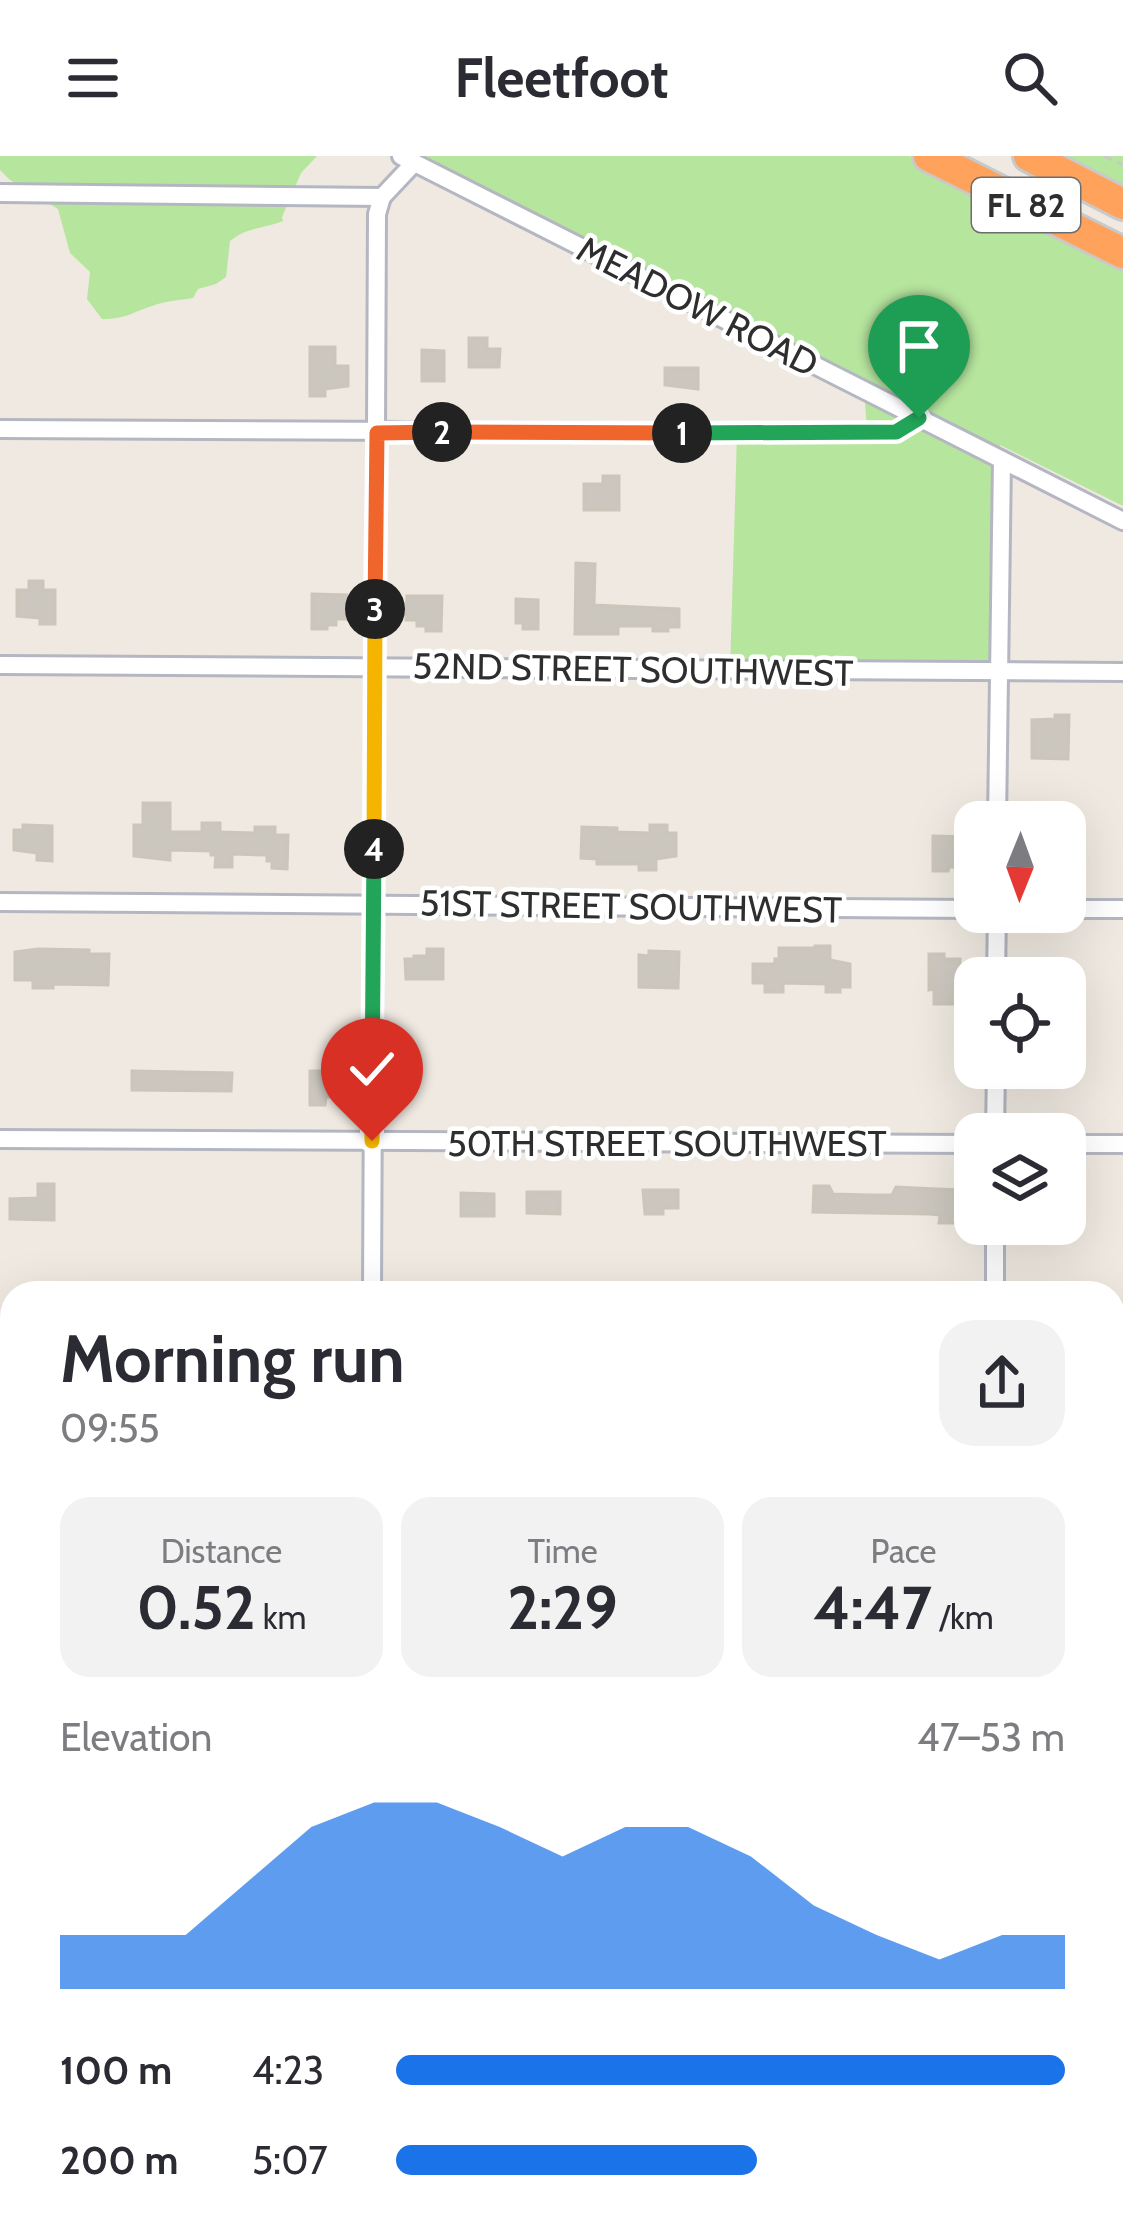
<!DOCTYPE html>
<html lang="en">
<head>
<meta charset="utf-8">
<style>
  body { margin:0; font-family:Cabin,sans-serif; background:#f2f2f3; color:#2b2b33; height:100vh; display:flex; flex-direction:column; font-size:45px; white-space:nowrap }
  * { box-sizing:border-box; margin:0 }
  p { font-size:39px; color:#7c7c81 }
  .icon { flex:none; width:66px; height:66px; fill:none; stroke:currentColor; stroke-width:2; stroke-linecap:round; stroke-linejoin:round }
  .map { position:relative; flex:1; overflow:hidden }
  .panel { position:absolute; left:0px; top:1125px; width:1125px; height:951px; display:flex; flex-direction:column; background:#fff; border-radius:36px 36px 0 0; box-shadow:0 12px 48px #0002 }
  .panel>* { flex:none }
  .needle { width:78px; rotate:181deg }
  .buttons { position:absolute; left:954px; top:645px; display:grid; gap:24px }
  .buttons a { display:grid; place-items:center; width:132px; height:132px; border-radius:24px; background:#fff; box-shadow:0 12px 48px #0002; font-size:60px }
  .pin { position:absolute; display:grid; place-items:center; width:102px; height:102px; color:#fff; margin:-123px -51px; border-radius:50% 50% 50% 0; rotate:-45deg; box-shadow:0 0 12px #0007 }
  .pin .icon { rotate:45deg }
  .km { position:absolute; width:60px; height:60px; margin:-30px; border-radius:50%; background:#222; color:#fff; font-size:33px; line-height:60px; text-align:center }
  .round { display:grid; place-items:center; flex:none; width:126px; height:126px; border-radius:36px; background:#f2f2f3 }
  .overview { display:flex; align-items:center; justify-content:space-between; height:204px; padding:0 60px }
  h1 { font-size:66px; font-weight:700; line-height:90px }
  .stats { display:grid; grid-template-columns:repeat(3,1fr); gap:18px; height:204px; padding:12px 60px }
  .stats div { display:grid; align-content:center; border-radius:30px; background:#f2f2f3; text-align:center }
  .stats b { font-size:60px; font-weight:700 }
  .stats small { font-size:33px; font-weight:400 }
  .stats p { font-size:33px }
  .chart { height:336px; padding:24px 60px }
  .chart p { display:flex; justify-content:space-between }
  .chart svg { width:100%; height:216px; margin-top:12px; fill:#1a73e8; opacity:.7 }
  ul { padding:0 60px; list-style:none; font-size:39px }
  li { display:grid; grid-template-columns:192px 144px 1fr; align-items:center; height:90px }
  li i { height:30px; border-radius:15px; background:#1a73e8 }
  header { display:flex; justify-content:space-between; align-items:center; height:156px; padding:0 60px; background:#fff; font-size:54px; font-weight:700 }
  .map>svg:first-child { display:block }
</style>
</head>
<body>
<header><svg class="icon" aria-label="menu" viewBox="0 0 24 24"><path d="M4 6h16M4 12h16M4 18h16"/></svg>Fleetfoot<svg class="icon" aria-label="search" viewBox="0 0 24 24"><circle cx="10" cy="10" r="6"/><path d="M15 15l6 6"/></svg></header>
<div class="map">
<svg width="1123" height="2074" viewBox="0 0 1123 2074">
  <rect width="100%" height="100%" fill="#efe9e1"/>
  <g fill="#b6e59e">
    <path d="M0 0H317L301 17 282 61 283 65C262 73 248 71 230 85L226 121 216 128 198 133 193 142C180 144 165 145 152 150 131 157 125 163 102 163L87 143 90 116 70 97 58 53 10 24 0 14Z"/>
    <path d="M398 0H909L1123 107V350L1000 289 993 516 730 515 737 278 867 275 864 230Z"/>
    <path d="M1050 0H1123V37Z"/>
  </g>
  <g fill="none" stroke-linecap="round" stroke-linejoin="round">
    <g stroke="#75cff0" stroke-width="16">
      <path d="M0 1700H12"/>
      <path d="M1113 1726 1123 1727"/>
      <path d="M409 2074V2064"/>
    </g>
  </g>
  <g fill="#cbc7bf" stroke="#cbc5ba" stroke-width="3">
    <path d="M469 182H487V193H500L499 211H469Z"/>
    <path d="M310 191H335V210H348V230L325 233V240H310Z"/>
    <path d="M422 194 444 195V225H422Z"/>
    <path d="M665 212H698V233L665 229Z"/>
    <path d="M603 320H619V354H584V328H603Z"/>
    <path d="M576 407 595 408 594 449 679 453V471H668V475H653V470H618V478H575Z"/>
    <path d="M29 425H43V434H55V468H40V462L17 460V434H29Z"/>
    <path d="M312 438 347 439V463H336V469H327V473H312Z"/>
    <path d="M407 440H442L441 475H426V470H417V464H406Z"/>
    <path d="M516 443 538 444V473H523V467H516Z"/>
    <path d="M1055 559H1069L1068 603 1032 602V564L1055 563Z"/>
    <path d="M143 647H170V676H202V667H220V676L255 677V671H275V679H288L287 713 272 712V705H267V699L232 698V711H215L216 699H211V695L170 694V704L134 700V669H143Z"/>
    <path d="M23 669 52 670V705L37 704V697L14 694V674H23Z"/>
    <path d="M650 669H667V677H676V700L656 703V714H639V708H597V703L581 702 582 671 617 672V676L650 677Z"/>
    <path d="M933 680 968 681V705H957V711H949L948 715H933Z"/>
    <path d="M815 790H830V804L850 808V831H840V836H826V828L783 827V836H765V827H753V808H775V803H779V792H815Z"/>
    <path d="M38 793 89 794V798H109L108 829 53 828V832H33V824H15V796Z"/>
    <path d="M427 793H443V823H406L405 803H414V800H427Z"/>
    <path d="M649 795 679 796 678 832 639 831V799L649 800Z"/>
    <path d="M929 798H944V803H960L959 848H934V833L929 834Z"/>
    <path d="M132 915 232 917 231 935 132 934Z"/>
    <path d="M310 915H345V935L330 936V941H326L325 949H310Z"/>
    <path d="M38 1028H54V1064L10 1063V1043L38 1042Z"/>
    <path d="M814 1030H829L833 1038 870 1039H892L896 1031 958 1034V1067H939L940 1059 929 1058 813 1056Z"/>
    <path d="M643 1034H678V1052H663V1058H645Z"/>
    <path d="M527 1036H560V1058L527 1057Z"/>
    <path d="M461 1037 494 1038V1060H461Z"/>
  </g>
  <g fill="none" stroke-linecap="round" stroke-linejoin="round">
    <g stroke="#b4b7c1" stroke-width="22">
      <g id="street">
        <path d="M401 0 1123 365"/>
        <path d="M0 37 382 41 414 7"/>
        <path d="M0 273 817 277 896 276 919 262"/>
        <path d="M0 509 1123 516"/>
        <path d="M997 666 1002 304"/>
        <path d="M0 746 975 753"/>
        <path d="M1065 753H1123"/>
        <path d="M996 822 997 756"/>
        <path d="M995 978 996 912"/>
        <path d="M0 983 975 988"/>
        <path d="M1065 988H1123"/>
        <path d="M372 1137 377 58 382 41"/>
        <path d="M995 1137V1068"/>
        <path d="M0 1219H12"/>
        <path d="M1113 1226H1123"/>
        <path d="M0 1455H12"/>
        <path d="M1113 1462H1123"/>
        <path d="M0 2070 364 2072"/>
        <path d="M516 2074H543"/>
        <path d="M724 2074V2064"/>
        <path d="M961 2074V2064"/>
      </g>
    </g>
    <g stroke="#c9c9c9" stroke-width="36">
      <g id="highway">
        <path d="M929 0 1123 97"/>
        <path d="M1029 0 1123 48"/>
      </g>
    </g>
    <path stroke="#c9c9c9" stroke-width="3" stroke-dasharray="9 6" stroke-linecap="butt" d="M1104 0 1123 9"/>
    <use href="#street" stroke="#fff" stroke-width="16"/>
    <use href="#highway" stroke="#ffa35c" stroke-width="30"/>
  </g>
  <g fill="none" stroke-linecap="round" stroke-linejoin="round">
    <g stroke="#fff" stroke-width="24">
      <path id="split-1" d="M682 277 896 276 919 262"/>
    </g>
    <g stroke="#fff" stroke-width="24">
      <path id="split-2" d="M442 276 682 277"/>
    </g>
    <g stroke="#fff" stroke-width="24">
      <path id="split-3" d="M375 453 377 277 442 276"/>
    </g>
    <g stroke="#fff" stroke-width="24">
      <path id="split-4" d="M374 693 375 453"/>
    </g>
    <g stroke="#fff" stroke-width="24">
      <path id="split-5" d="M372 934 374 693"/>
    </g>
    <g stroke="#fff" stroke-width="24">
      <path id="split-6" d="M372 985V934"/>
    </g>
    <use href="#split-1" stroke="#22a559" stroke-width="15"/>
    <use href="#split-2" stroke="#f0652b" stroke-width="15"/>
    <use href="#split-3" stroke="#f0652b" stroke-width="15"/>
    <use href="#split-4" stroke="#f5b400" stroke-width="15"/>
    <use href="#split-5" stroke="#22a559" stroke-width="15"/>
    <use href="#split-6" stroke="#f5b400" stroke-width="15"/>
  </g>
  <g text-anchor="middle" stroke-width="9" stroke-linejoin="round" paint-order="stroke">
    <rect fill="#fff" stroke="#6d6d6d" stroke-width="3" x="972" y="22" width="108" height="54" rx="9"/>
    <g font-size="33" font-weight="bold" fill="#2e2e2e">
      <text x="1026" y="61">FL 82</text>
    </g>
    <g font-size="36" fill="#2e2e2e" stroke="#fff">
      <text transform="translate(698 150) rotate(27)" y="13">MEADOW ROAD</text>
      <text transform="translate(633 513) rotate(1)" y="13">52ND STREET SOUTHWEST</text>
      <text transform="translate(631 750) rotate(1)" y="13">51ST STREET SOUTHWEST</text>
      <text x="667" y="1000">50TH STREET SOUTHWEST</text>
    </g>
  </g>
</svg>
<div class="buttons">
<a><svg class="needle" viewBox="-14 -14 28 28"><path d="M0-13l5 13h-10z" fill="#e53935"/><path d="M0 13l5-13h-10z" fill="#7c7c81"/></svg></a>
<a><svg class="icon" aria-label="locate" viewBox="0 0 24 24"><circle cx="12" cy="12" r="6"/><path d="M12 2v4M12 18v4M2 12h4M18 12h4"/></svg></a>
<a><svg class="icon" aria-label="layers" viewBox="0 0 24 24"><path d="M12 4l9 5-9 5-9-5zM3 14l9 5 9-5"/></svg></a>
</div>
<div class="pin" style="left:919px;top:262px;background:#1e9e55"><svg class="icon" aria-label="arrive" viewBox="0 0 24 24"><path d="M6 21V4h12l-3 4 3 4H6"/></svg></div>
<div class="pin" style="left:372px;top:985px;background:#d93025"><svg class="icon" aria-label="check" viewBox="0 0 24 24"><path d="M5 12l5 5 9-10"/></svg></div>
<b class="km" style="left:682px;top:277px">1</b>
<b class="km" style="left:442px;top:276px">2</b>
<b class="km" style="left:375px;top:453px">3</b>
<b class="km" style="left:374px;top:693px">4</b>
<section class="panel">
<div class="overview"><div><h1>Morning run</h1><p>09:55</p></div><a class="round"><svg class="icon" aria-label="share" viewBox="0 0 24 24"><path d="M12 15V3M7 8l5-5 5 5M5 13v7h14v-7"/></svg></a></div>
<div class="stats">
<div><p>Distance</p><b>0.52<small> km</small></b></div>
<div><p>Time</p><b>2:29</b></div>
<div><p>Pace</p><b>4:47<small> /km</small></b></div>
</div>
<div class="chart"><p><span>Elevation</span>47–53 m</p>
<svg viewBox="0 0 160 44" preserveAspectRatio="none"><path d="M0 44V33L10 33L20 33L30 22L40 11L50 6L60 6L70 11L80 17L90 11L100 11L110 17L120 27L130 33L140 38L150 33L160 33V44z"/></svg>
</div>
<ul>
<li><b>100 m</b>4:23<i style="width:100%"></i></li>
<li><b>200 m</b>5:07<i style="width:54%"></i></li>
</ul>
</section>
</div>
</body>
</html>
